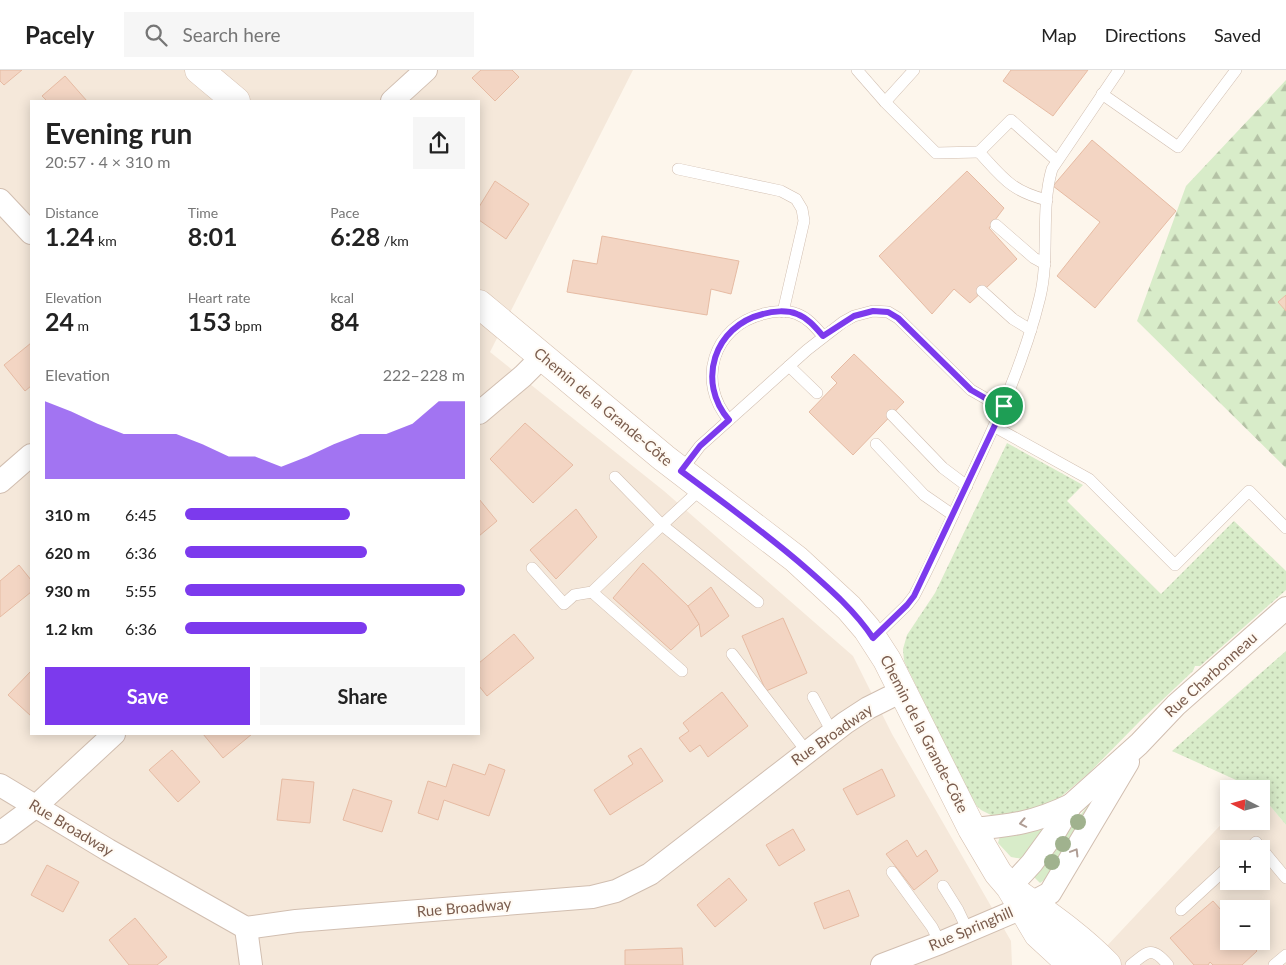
<!DOCTYPE html>
<html lang="en">
<head>
<meta charset="utf-8">
<style>
  body { margin:0; font-family:Lato,sans-serif; background:#f6f6f6; color:#222; height:100vh; display:flex; flex-direction:column; font-size:19px; white-space:nowrap }
  * { box-sizing:border-box; margin:0 }
  p { font-size:16px; color:#767676 }
  .icon { flex:none; width:28px; height:28px; fill:none; stroke:currentColor; stroke-width:2; stroke-linecap:round; stroke-linejoin:round }
  .map { position:relative; flex:1; overflow:hidden }
  .drawer { position:absolute; left:30px; top:30px; width:450px; height:635px; display:flex; flex-direction:column; background:#fff; border-radius:0px; box-shadow:0 2px 12px #0003 }
  .drawer>* { flex:none }
  .needle { width:32px; rotate:276deg }
  .tools { position:absolute; left:1220px; top:710px; display:grid; gap:10px }
  .tools a { display:grid; place-items:center; width:50px; height:50px; border-radius:0px; background:#fff; box-shadow:0 2px 12px #0003; font-size:25px }
  .pin { position:absolute; display:grid; place-items:center; width:42px; height:42px; color:#fff; margin:-21px; border:2px solid #fff; border-radius:50%; box-shadow:0 1px 5px #0007 }
  .round { display:grid; place-items:center; flex:none; width:52px; height:52px; border-radius:0px; background:#f6f6f6 }
  .overview { display:flex; align-items:center; justify-content:space-between; height:85px; padding:0 15px }
  h1 { font-size:28px; font-weight:700; line-height:38px }
  .figures { display:grid; grid-template-columns:repeat(3,1fr); gap:8px; height:85px; padding:5px 15px }
  .figures div { display:grid; align-content:center }
  .figures b { font-size:25px; font-weight:700 }
  .figures small { font-size:14px; font-weight:400 }
  .figures p { font-size:14px }
  .chart { height:140px; padding:10px 15px }
  .chart p { display:flex; justify-content:space-between }
  .chart svg { width:100%; height:90px; margin-top:5px; fill:#7c3aed; opacity:.7 }
  .button { display:flex; gap:10px; margin-top:auto; padding:10px 15px }
  .button a { flex:1; height:58px; border-radius:0px; background:#7c3aed; color:#fff; font-size:20px; font-weight:700; line-height:58px; text-align:center }
  .button a+a { background:#f6f6f6; color:#222 }
  ul { padding:0 15px; list-style:none; font-size:16px }
  li { display:grid; grid-template-columns:80px 60px 1fr; align-items:center; height:38px }
  li i { height:12px; border-radius:6px; background:#7c3aed }
  header { display:flex; align-items:center; gap:30px; box-sizing:border-box; height:70px; padding:0 25px; background:#fff; border-bottom:1px solid #e0e0e0 }
  header strong { font-size:24px }
  nav { display:flex; gap:28px; margin-inline-start:auto; font-size:18px }
  .search { width:350px; height:45px; background:#f6f6f6; display:flex; align-items:center; gap:12px; box-sizing:border-box; padding:0 18px; border-radius:0px; color:#767676; font-size:19px }
  .map>svg:first-child { display:block }
</style>
</head>
<body>
<header>
<strong>Pacely</strong>
<div class="search"><svg class="icon" aria-label="search" viewBox="0 0 24 24"><circle cx="10" cy="10" r="6"/><path d="M15 15l6 6"/></svg>Search here</div>
<nav><a>Map</a><a>Directions</a><a>Saved</a></nav>
</header>
<div class="map">
<svg width="1286" height="895" viewBox="0 0 1286 895">
  <defs>
    <pattern id="forest-firs" width="22" height="20" patternUnits="userSpaceOnUse" patternTransform="scale(1.25)"><rect width="22" height="20" fill="#d8ecc9"/><path d="M5 1l3.5 6h-7zM16 11l3.5 6h-7z" fill="#b4c2a5"/></pattern>
    <pattern id="park-dots" width="8" height="8" patternUnits="userSpaceOnUse" patternTransform="scale(1.25)"><rect width="8" height="8" fill="#d8ecc9"/><path d="M2 2h.1M6 6h.1" fill="none" stroke="#b4c2a5" stroke-width="1.8" stroke-linecap="round"/></pattern>
  </defs>
  <rect width="100%" height="100%" fill="#fdf6ec"/>
  <g fill="#f5e8da" fill-rule="evenodd">
    <path d="M0 0H633L490 282 664 421 853 586 892 664 1011 871 1012 895H0ZM31 31H479V664H31Z"/>
    <path d="M1261 725 1286 755V895H1089L1229 746V751H1261ZM1229 779H1261V811H1229ZM1229 839H1261V871H1229Z"/>
  </g>
  <g fill="#d8ecc9">
    <path d="M1089 734 1091 736 1047 808 1040 813 1033 806Z"/>
    <path d="M1042 755 1047 760 1023 789 1011 787 998 773 1000 766Z"/>
  </g>
  <path fill="url(#forest-firs)" d="M1286 10V225L1278 232 1286 241V398L1137 251 1186 116Z"/>
  <g fill="url(#park-dots)">
    <path d="M1007 373 1083 415 1067 431 1161 524 1234 451 1286 501V520L1200 596H1195L1193 601 1140 651 1089 703 1050 736 995 747 981 740 972 731 904 591 903 579 907 565 935 523Z"/>
    <path d="M1286 581V755L1261 725V719H1256L1172 681Z"/>
  </g>
  <g fill="#f3d5c3" stroke="#e6bba3">
    <path d="M0 0H22L4 15 0 11Z"/>
    <path d="M481 0H512L519 7 495 31 472 8Z"/>
    <path d="M1011 0H1088L1053 46 1003 11Z"/>
    <path d="M65 6 87 31H47L42 26Z"/>
    <path d="M1092 70 1176 141 1095 238 1057 206 1100 152 1053 116Z"/>
    <path d="M967 101 1004 138 989 158 1017 189 970 233 954 219 932 244 879 186Z"/>
    <path d="M495 111 529 134 506 169 479 150V137Z"/>
    <path d="M602 166 739 191 731 224 711 219 707 245 567 222 573 190 597 194Z"/>
    <path d="M1286 225V241L1278 232Z"/>
    <path d="M31 273V316L25 321 4 295Z"/>
    <path d="M854 284 904 332 853 385 809 342 837 313 831 307Z"/>
    <path d="M525 353 573 395 533 433 490 389Z"/>
    <path d="M479 429 497 451 479 466Z"/>
    <path d="M576 439 597 467 556 509 530 480Z"/>
    <path d="M643 493 688 536 699 554 671 580 613 528Z"/>
    <path d="M19 495 31 510V522L0 547V511Z"/>
    <path d="M711 517 729 546 701 567 699 554 688 536Z"/>
    <path d="M783 548 807 603 766 621 742 566Z"/>
    <path d="M514 564 534 588 487 626 479 616V593Z"/>
    <path d="M31 601V646L8 625Z"/>
    <path d="M722 622 748 656 708 687 700 675 690 682 679 668 689 661 683 653Z"/>
    <path d="M203 664H252L223 688Z"/>
    <path d="M641 678 663 711 610 745 594 720 633 694 628 686Z"/>
    <path d="M172 680 200 712 178 732 149 700Z"/>
    <path d="M453 694 485 705 489 694 505 700 489 746 444 730 438 750 418 743 428 711 446 717Z"/>
    <path d="M882 699 895 726 857 745 843 719Z"/>
    <path d="M282 709 314 712 310 753 277 750Z"/>
    <path d="M353 719 392 731 382 762 343 750Z"/>
    <path d="M793 759 805 780 779 796 766 775Z"/>
    <path d="M907 770 917 787 926 780 938 801 914 820 886 784Z"/>
    <path d="M47 795 79 812 63 842 31 825Z"/>
    <path d="M729 808 747 830 715 857 697 835Z"/>
    <path d="M849 820 859 846 824 859 814 833Z"/>
    <path d="M1213 831 1229 849V871H1248L1257 881 1242 895H1213L1210 892 1208 895H1194L1170 868Z"/>
    <path d="M135 848 167 887 157 895H129L109 870Z"/>
    <path d="M682 878 683 895H625V880Z"/>
  </g>
  <g fill="none" stroke-linecap="round" stroke-linejoin="round">
    <g stroke="#d1beb0" stroke-width="12">
      <g id="service">
        <path d="M857 0 885 32 936 83 979 82"/>
        <path d="M1102 24 1178 77 1236 0"/>
        <path d="M885 32 914 0"/>
        <path d="M678 99 781 121 796 129 802 139 804 151 783 242"/>
        <path d="M1047 130C1011 121 1003 108 979 82L1011 50 1056 90"/>
        <path d="M996 155 1034 188 1045 194"/>
        <path d="M982 221 1013 249 1031 260"/>
        <path d="M789 296 817 323"/>
        <path d="M892 345 943 398 967 416"/>
        <path d="M729 350C696 312 713 256 763 244 773 241 787 240 797 244 808 248 816 258 823 266"/>
        <path d="M995 357 1089 409 1175 495 1249 421 1286 458"/>
        <path d="M876 374 924 425 953 445"/>
        <path d="M681 401 700 376 807 280 843 252 854 246 873 241 888 242 898 248 971 320 985 328 1004 336"/>
        <path d="M703 417 662 455 758 532"/>
        <path d="M532 498 564 534 574 525 592 522 662 455 615 407"/>
        <path d="M592 522 682 601"/>
        <path d="M873 568 907 535 914 526C933 490 949 453 966 417 995 355 1024 293 1040 227 1050 185 1040 140 1052 99L1119 0"/>
        <path d="M732 584 807 682"/>
        <path d="M813 627 832 662"/>
        <path d="M1249 779 1256 772 1286 808"/>
        <path d="M892 802 932 857 940 873"/>
        <path d="M943 816 958 840 968 861"/>
        <path d="M1181 840 1229 796"/>
        <path d="M1131 895C1148 881 1152 876 1168 895"/>
        <path d="M1274 895 1286 885"/>
      </g>
    </g>
    <g stroke="#d1beb0" stroke-width="24">
      <g id="minor">
        <path d="M392 31 426 0"/>
        <path d="M0 130 31 163"/>
        <path d="M479 343 523 306 542 287"/>
        <path d="M0 412 31 385"/>
        <path d="M0 715 108 780 246 858 296 851 592 827 616 821 650 804 845 653 868 638 902 621"/>
        <path d="M972 759C1011 756 1036 752 1071 735"/>
        <path d="M0 763 35 737 114 664"/>
        <path d="M1010 817 1032 793 1056 760 1071 735 1139 674 1176 635 1286 538"/>
        <path d="M246 858 251 895"/>
        <path d="M882 895 940 873 1022 838 1050 823 1128 692"/>
      </g>
    </g>
    <g stroke="#d6c0b0" stroke-width="29">
      <g id="secondary">
        <path d="M199 0 236 31"/>
        <path d="M479 234 664 388 796 489 849 538 867 559 887 590 972 759 998 803 1010 817 1038 864 1063 887 1077 895"/>
        <path d="M1017 823C1049 846 1080 867 1107 895"/>
      </g>
    </g>
    <use href="#service" stroke="#fff" stroke-width="11"/>
    <use href="#minor" stroke="#fff" stroke-width="22"/>
    <use href="#secondary" stroke="#fff" stroke-width="28"/>
  </g>
  <g fill="#a0b28e">
    <circle cx="1078" cy="752" r="8"/>
    <circle cx="1063" cy="774" r="8"/>
    <circle cx="1052" cy="792" r="8"/>
  </g>
  <defs><path id="oneway-chevron" d="M-2-3.5L2.5 0L-2 3.5" fill="none" stroke-width="1.6" stroke-linecap="round" stroke-linejoin="round" transform="scale(1.25)"/></defs>
  <g stroke="#af9d94">
    <use href="#oneway-chevron" transform="translate(1023 753) rotate(169)"/>
    <use href="#oneway-chevron" transform="translate(1075 782) rotate(-59)"/>
  </g>
  <g fill="none" stroke-linecap="round" stroke-linejoin="round">
    <g stroke="#fff" stroke-width="10">
      <path id="route" d="M873 241 888 242 898 248 971 320 985 328 1004 336 914 526 907 535 873 568C855 541 831 520 807 499 767 464 724 433 681 401L700 376 729 350C696 312 714 256 763 244 773 241 787 240 797 244 808 248 816 258 823 266L854 246Z"/>
    </g>
    <use href="#route" stroke="#7c3aed" stroke-width="6"/>
  </g>
  <g text-anchor="middle" stroke-width="4" stroke-linejoin="round" paint-order="stroke">
    <g font-size="15" fill="#7a5c4d" stroke="#fffaf3">
      <text transform="translate(603 337) rotate(40)" y="5">Chemin de la Grande-Côte</text>
      <text transform="translate(1211 605) rotate(-42)" y="5">Rue Charbonneau</text>
      <text transform="translate(924 664) rotate(63)" y="5">Chemin de la Grande-Côte</text>
      <text transform="translate(832 665) rotate(-35)" y="5">Rue Broadway</text>
      <text transform="translate(71 758) rotate(31)" y="5">Rue Broadway</text>
      <text transform="translate(464 838) rotate(-5)" y="5">Rue Broadway</text>
      <text transform="translate(971 859) rotate(-23)" y="5">Rue Springhill</text>
    </g>
  </g>
</svg>
<div class="tools">
<a><svg class="needle" viewBox="-14 -14 28 28"><path d="M0-13l5 13h-10z" fill="#e53935"/><path d="M0 13l5-13h-10z" fill="#767676"/></svg></a>
<a>+</a>
<a>−</a>
</div>
<div class="pin" style="left:1004px;top:336px;background:#1e9e55"><svg class="icon" aria-label="arrive" viewBox="0 0 24 24"><path d="M6 21V4h12l-3 4 3 4H6"/></svg></div>
<section class="drawer">
<div class="overview"><div><h1>Evening run</h1><p>20:57 · 4 × 310 m</p></div><a class="round"><svg class="icon" aria-label="share" viewBox="0 0 24 24"><path d="M12 15V3M7 8l5-5 5 5M5 13v7h14v-7"/></svg></a></div>
<div class="figures">
<div><p>Distance</p><b>1.24<small> km</small></b></div>
<div><p>Time</p><b>8:01</b></div>
<div><p>Pace</p><b>6:28<small> /km</small></b></div>
</div>
<div class="figures">
<div><p>Elevation</p><b>24<small> m</small></b></div>
<div><p>Heart rate</p><b>153<small> bpm</small></b></div>
<div><p>kcal</p><b>84</b></div>
</div>
<div class="chart"><p><span>Elevation</span>222–228 m</p>
<svg viewBox="0 0 160 44" preserveAspectRatio="none"><path d="M0 44V6L10 11L20 17L30 22L40 22L50 22L60 27L70 33L80 33L90 38L100 33L110 27L120 22L130 22L140 17L150 6L160 6V44z"/></svg>
</div>
<ul>
<li><b>310 m</b>6:45<i style="width:59%"></i></li>
<li><b>620 m</b>6:36<i style="width:65%"></i></li>
<li><b>930 m</b>5:55<i style="width:100%"></i></li>
<li><b>1.2 km</b>6:36<i style="width:65%"></i></li>
</ul>
<div class="button"><a>Save</a><a>Share</a></div>
</section>
</div>
</body>
</html>
